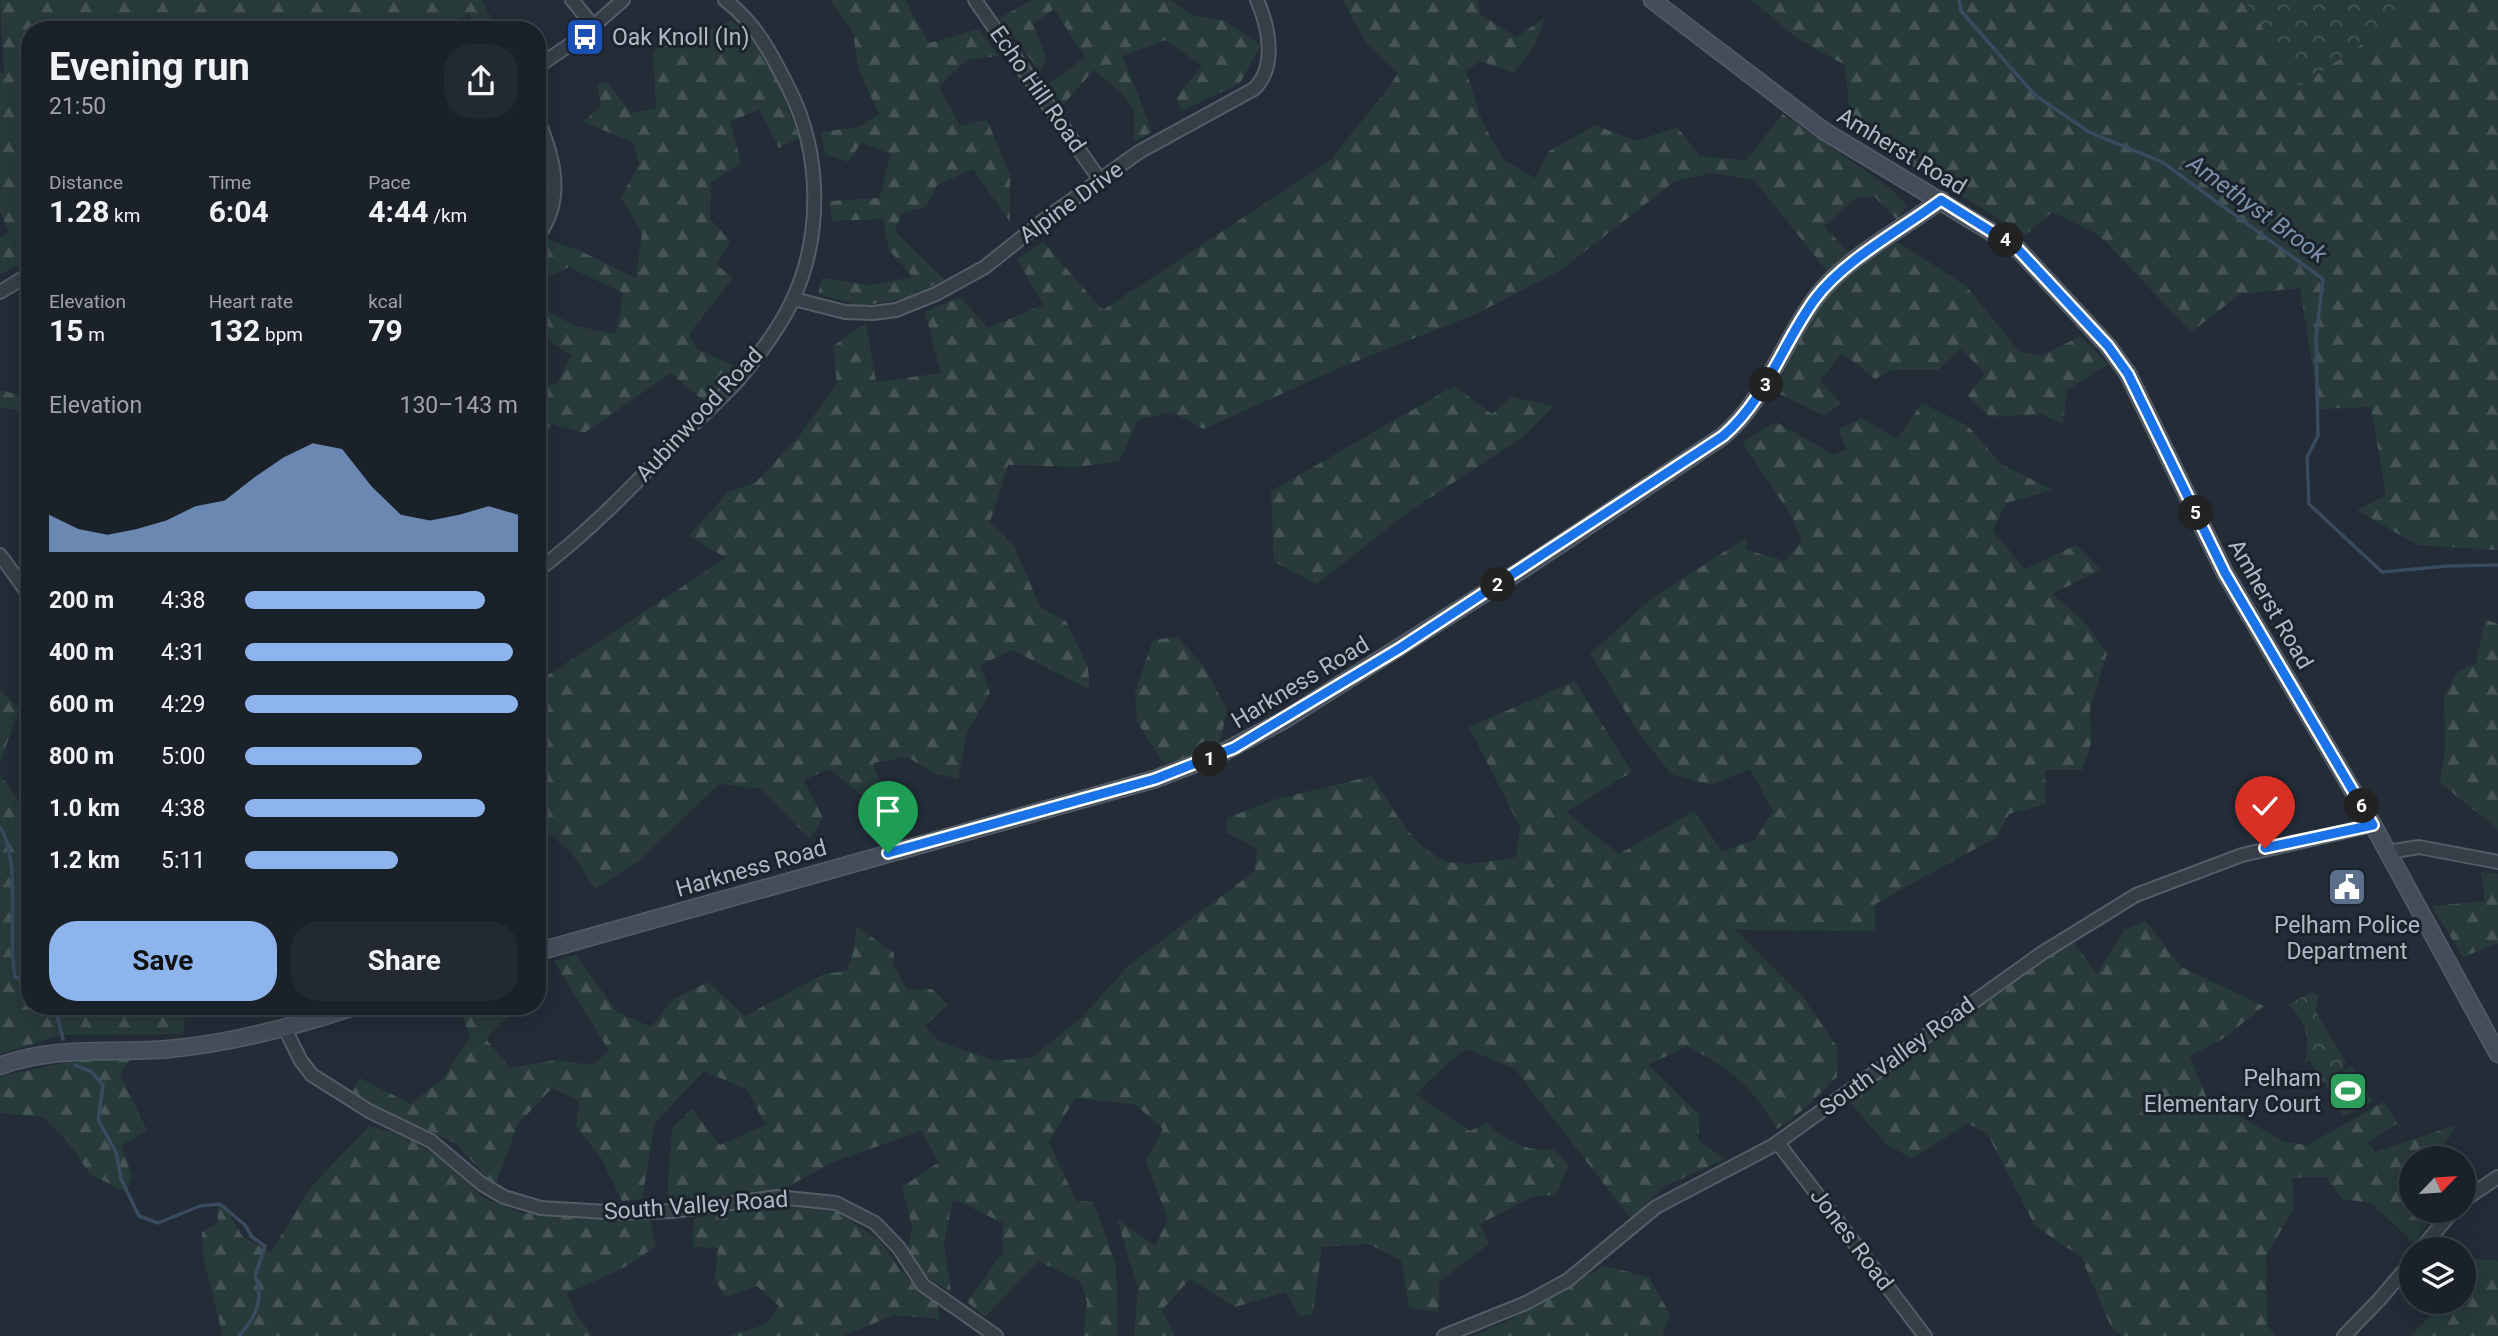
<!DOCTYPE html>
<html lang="en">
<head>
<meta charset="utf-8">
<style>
  body { margin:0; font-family:Roboto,sans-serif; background:#232931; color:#f1f3f6; height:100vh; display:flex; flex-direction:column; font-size:26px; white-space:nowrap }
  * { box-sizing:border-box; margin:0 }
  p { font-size:23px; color:#9fa3a8 }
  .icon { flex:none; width:38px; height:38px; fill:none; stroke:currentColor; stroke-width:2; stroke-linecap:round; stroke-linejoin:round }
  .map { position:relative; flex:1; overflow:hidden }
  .details { position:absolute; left:21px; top:21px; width:525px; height:994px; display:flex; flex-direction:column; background:#1a2129; border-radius:28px; box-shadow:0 7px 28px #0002,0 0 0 2px #383e46 }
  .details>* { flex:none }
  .needle { width:46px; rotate:65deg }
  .fabs { position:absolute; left:2399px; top:1146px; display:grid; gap:14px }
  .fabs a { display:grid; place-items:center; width:77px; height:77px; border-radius:50%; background:#1a2129; box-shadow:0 7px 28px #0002,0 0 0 2px #383e46; font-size:35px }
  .pin { position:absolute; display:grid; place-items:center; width:60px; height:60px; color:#fff; margin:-72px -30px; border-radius:50% 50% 50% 0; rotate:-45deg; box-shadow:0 0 7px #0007 }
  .pin .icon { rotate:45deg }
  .km { position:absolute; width:35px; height:35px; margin:-18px; border-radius:50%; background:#222; color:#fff; font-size:19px; line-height:35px; text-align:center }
  .round { display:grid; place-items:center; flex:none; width:74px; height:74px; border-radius:28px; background:#232931 }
  .head { display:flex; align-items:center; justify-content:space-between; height:119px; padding:0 28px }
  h1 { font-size:38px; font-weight:700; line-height:52px }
  .metrics { display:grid; grid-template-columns:repeat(3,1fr); gap:10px; height:119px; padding:7px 28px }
  .metrics div { display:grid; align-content:center }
  .metrics b { font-size:30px; font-weight:700 }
  .metrics small { font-size:19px; font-weight:400 }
  .metrics p { font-size:19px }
  .chart { height:196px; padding:14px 28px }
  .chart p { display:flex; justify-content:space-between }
  .chart svg { width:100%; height:126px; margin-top:7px; fill:#8db4ed; opacity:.7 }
  .action { display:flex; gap:14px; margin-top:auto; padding:14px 28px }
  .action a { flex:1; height:80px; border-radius:28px; background:#8db4ed; color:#111; font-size:28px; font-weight:700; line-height:80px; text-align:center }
  .action a+a { background:#232931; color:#f1f3f6 }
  ul { padding:0 28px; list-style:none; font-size:23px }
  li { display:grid; grid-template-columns:112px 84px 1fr; align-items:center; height:52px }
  li i { height:18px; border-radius:9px; background:#8db4ed }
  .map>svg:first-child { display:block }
</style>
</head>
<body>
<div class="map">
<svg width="2498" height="1336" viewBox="0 0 2498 1336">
  <defs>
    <pattern id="forest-firs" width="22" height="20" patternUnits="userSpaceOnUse" patternTransform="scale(1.75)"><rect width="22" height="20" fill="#283a3a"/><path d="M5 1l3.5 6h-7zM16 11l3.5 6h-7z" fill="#455455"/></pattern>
    <pattern id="park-crowns" width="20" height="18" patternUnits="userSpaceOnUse" patternTransform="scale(1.75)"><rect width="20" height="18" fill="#283a3a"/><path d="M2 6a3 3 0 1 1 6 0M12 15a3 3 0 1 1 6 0" fill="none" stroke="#455455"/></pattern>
  </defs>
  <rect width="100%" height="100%" fill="#232c37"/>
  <g fill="url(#forest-firs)">
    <path d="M0 0H481L498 30H477L469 14 440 30H413L412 24 364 22 357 30H30V201L20 203 30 226V260L0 274V237L9 232 0 212V73H4Z"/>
    <path d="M830 0H905L929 43 979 29 999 56 967 60 939 86 960 126 987 120 1010 175V222L973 169 937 185 926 207 902 213 895 231 945 280 905 298 861 306 818 294 822 278 868 285 913 277 889 250 883 219 832 221 829 201 879 198 891 154 861 143 848 162 825 154 821 132 858 127 879 114 858 68 853 32Z"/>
    <path d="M1032 0H1170L1193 15 1223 20 1261 45 1240 83 1182 111 1176 97 1202 66 1165 40 1123 56 1152 132 1134 142V110L1120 92 1094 70 1062 106 1048 85 1085 57 1054 9 1033 24 1047 60 1040 72 1000 18Z"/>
    <path d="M1342 0H1478L1480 14 1516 37 1545 18 1533 48 1514 73 1480 61 1466 71 1482 121 1503 159 1535 178 1549 151 1595 125 1636 141 1677 127 1700 156 1746 160 1783 114 1890 188 1907 205 1898 221 1874 196 1857 198 1824 226 1850 254 1827 271 1754 180 1714 173 1675 181 1561 270 1476 314 1339 368 1204 429 1172 412 1138 420 1119 462 1074 467 1008 465 990 522 1014 546 1040 607 1066 621 1088 667 1090 690 1012 650 981 665 990 694 967 732 958 779 937 774 907 757 873 763 897 823 829 769 804 780 823 818 810 839 761 789 719 784 639 861 595 889 573 855 551 834 537 844V682L726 558 689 536 728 492 756 482 800 435 837 383 833 346 866 323 876 382 941 373 925 312 960 297 988 328 1043 305 1017 259 1043 242 1103 310 1332 159C1352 129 1379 105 1398 73L1366 42Z"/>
    <path d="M1751 0H2498V550L2417 545 2357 510 2386 495 2371 407 2319 409 2300 288 2240 294 2191 332 2099 235 2052 212 2026 235 1851 129 1845 65 1798 39Z"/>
    <path d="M731 21C770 49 783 94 799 138L779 148 759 109 730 122 741 163 711 182 710 219 730 241 717 265 733 278 689 334 697 349 739 368 706 403 671 373 584 433 552 424 537 443V384L557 383 571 355 537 334V319L546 310 575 326 616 334 623 293 569 267 551 276 537 269 545 238 578 250 636 278 642 233 621 198 639 164 633 142 583 122 601 106 597 84 607 82 631 113 656 108 653 52 662 46 678 47 697 35Z"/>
    <path d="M1898 242 1966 286 2019 351 2042 356 2080 336 2108 364 2067 390 2063 424 2041 414 1990 417 1968 396 1985 373 1961 349 1938 370H1892L1875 379 1842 353 1820 381 1841 403 1824 416 1776 392C1791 356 1816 298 1847 274 1862 262 1882 253 1898 242Z"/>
    <path d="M30 385V441L25 411 0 407V390L23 396Z"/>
    <path d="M1454 386 1492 414 1511 397 1554 406 1523 437 1407 513 1317 584 1274 562 1271 491Z"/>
    <path d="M1922 403 1968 426 2001 464 2053 490 2006 503 1993 531 2025 569 2076 545 2101 570 2052 594 2082 619 2107 653 2090 709 2091 743 2082 770H2045L2046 804 2009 814 1997 837 1875 904V931L1736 930 1803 997 1838 1048 1837 1077 1804 1109 1777 1129C1753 1087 1729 1068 1687 1046L1648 1065 1700 1115 1698 1140 1725 1159 1663 1187 1631 1219 1515 1069 1467 1049 1451 1060 1416 1094 1470 1131 1487 1123C1505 1140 1530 1154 1554 1149L1569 1165 1556 1195 1534 1196 1480 1224 1489 1244 1439 1282V1312L1409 1308 1401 1261 1369 1244 1322 1247 1313 1314 1301 1317 1285 1292 1235 1307 1190 1279 1162 1310 1175 1336H1134L1138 1289 1117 1219 1155 1246 1168 1220 1146 1161 1163 1129 1136 1105 1075 1098 1049 1142 1076 1201 1093 1202 1116 1264 1118 1336H1083L1087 1302 1081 1282 1039 1261 985 1317 967 1302 1002 1253 1003 1223 953 1199 944 1244 951 1292 927 1277 907 1254 912 1227 902 1187 939 1162 921 1131 833 1162 780 1191 667 1199 672 1128 692 1109 720 1145 766 1125 746 1089 704 1071 655 1123 642 1199 622 1201 601 1158 576 1126 579 1101 552 1088 518 1124 495 1187 457 1144 351 1094 360 1078 410 1104 442 1079 470 1036 458 1006H510L515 1010 486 1039 510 1068 556 1060 592 1065 609 1051 554 961 576 955 617 1012 651 1027 673 999 708 982 745 1016 824 974 847 971 854 950 856 926 894 953V965L908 990 932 989 948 1005 925 1026 940 1042 997 1061 1033 1057 1083 1016 1129 965 1255 871 1257 849 1226 832 1227 818 1273 800 1372 776C1391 805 1409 842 1441 859 1462 869 1495 860 1516 857L1520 827 1469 727 1575 681 1632 772 1566 812 1619 854 1694 811 1722 851 1755 840 1773 811 1750 769 1711 785 1671 774 1636 729 1590 654 1651 599 1747 537V550L1785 561 1802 541 1792 517 1742 442 1776 422 1834 455 1846 449 1839 429 1862 418 1897 439Z"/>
    <path d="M2485 619 2498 624V829L2440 783 2445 747 2444 696 2458 672 2476 663Z"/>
    <path d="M1177 637 1204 666 1227 710 1220 743 1204 755 1164 763 1137 722 1135 693 1153 640Z"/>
    <path d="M0 690 19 708 0 763Z"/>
    <path d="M0 774 30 818V1006H186L183 1034 61 1035 0 1054Z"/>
    <path d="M2481 872 2498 874V943L2463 957 2432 906 2485 901Z"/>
    <path d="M2146 921 2181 967 2264 1006 2224 1038 2190 1056 2206 1096 2284 1142 2308 1145 2383 1102 2398 1123 2368 1142 2374 1152 2456 1125 2438 1158H2412V1211H2430L2429 1220 2415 1244 2371 1203 2342 1199 2326 1177 2292 1178 2294 1208 2266 1256 2267 1325 2276 1336H2122L2111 1327 2081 1257 2035 1226 1988 1135 1968 1123 1912 1159 1885 1143 1848 1100 2071 939 2097 974 2124 930Z"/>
    <path d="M130 1059 120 1075 147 1130 121 1146 132 1176 126 1192 90 1174 67 1141 43 1117 0 1113V1078L6 1075 78 1060Z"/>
    <path d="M369 1126 405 1136 448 1163 482 1197 521 1213 650 1220 656 1246 627 1266 567 1294 577 1316 593 1336H223L203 1257 202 1232 218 1223 217 1204 229 1213 242 1236 271 1252 311 1187Z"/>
    <path d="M789 1207 838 1212 879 1240 908 1279 937 1303 940 1319 894 1315 843 1336H728L767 1324 779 1306 757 1286 725 1297 715 1279 718 1248 693 1247 694 1218 741 1209Z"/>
    <path d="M2476 1259 2498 1261V1336H2411L2432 1313 2449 1311 2451 1302H2464V1272Z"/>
    <path d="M1604 1266 1649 1277 1670 1315 1662 1336H1473L1510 1320Z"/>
  </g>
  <g fill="url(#park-crowns)">
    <path d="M2245 0H2427L2299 87Z"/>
    <path d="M2313 992 2319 996 2315 1010 2346 1063 2343 1069 2321 1083 2310 1060 2305 1062C2311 1039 2306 1021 2288 1004Z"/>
  </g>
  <path fill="#283a3a" d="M2352 1066 2373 1101 2343 1117 2324 1081Z"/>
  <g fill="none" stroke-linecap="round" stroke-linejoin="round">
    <g stroke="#3a4a5f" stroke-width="3.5">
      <path d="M1959 0 1961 11 2035 95 2089 132 2162 162 2323 279 2316 337 2318 436 2307 457 2309 504 2382 572 2448 566 2498 565"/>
      <path d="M0 827C22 861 7 936 15 977L30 981"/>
      <path d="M41 1006 56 1011 63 1039"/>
      <path d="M75 1065 92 1072 103 1085 98 1120 116 1152 121 1179 139 1216 158 1223 200 1206 220 1204 245 1225 252 1237 265 1246 255 1276C265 1299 255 1318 239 1336"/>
    </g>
    <g stroke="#545c65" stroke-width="16">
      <g id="street">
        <path d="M572 0 594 27"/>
        <path d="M975 0 1100 180"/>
        <path d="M537 67 581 37 623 0"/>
        <path d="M537 118C554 157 566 200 537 237"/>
        <path d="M0 292 30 274"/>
        <path d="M794 299 845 312 873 313 896 310 936 294 985 267 1044 220 1139 152 1254 89C1277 67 1269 27 1257 0"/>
        <path d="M0 555 30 596"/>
        <path d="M537 571C588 533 632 487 676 441 697 420 720 400 740 378 759 355 781 326 793 299 823 234 821 152 789 89 772 55 756 23 725 0"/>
        <path d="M2388 852 2419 847 2498 862"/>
        <path d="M284 1027 301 1061 312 1075 369 1111 431 1141 482 1184 504 1197 541 1208 624 1213 673 1211 777 1197 836 1203 875 1223 899 1248 923 1285 996 1336"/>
        <path d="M1778 1143 1925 1336"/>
        <path d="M2464 1200 2498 1177"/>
        <path d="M2420 1250 2453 1211"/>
        <path d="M1444 1336 1526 1303 1568 1280 1656 1207 1774 1145 2042 953 2136 895 2242 855 2373 825"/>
        <path d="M2344 1336 2379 1300 2412 1261"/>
      </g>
    </g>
    <g stroke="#545c65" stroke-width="19">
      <g id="secondary">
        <path d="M1652 0 1824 131 2016 247 2108 346 2128 374 2225 573 2373 825 2498 1054"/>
        <path d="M537 952 1155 779 1218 755 1284 720 1523 569 1723 436C1767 398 1782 344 1815 299 1846 257 1900 231 1941 200"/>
        <path d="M0 1066C55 1045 112 1054 169 1049 232 1043 297 1026 356 1006"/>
      </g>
    </g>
    <use href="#street" stroke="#373e48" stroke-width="12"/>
    <use href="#secondary" stroke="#454d5a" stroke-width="16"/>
  </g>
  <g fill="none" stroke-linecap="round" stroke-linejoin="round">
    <g stroke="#fff" stroke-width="14">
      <path id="route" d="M888 853 1155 779 1234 748 1400 648 1723 436C1767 398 1782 344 1815 299 1845 259 1901 230 1941 200L2016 247 2108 346 2128 374 2225 573 2373 825 2265 848"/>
    </g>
    <use href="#route" stroke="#1a73e8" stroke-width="9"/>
  </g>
  <defs>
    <g id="bus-square" transform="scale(2.0125)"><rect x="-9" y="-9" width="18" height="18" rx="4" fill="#1a4fb4" stroke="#1c232c"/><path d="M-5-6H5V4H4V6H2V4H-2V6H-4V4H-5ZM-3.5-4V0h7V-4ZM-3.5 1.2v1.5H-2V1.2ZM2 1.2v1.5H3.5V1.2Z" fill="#fff"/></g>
    <g id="civic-square" transform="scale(2.0125)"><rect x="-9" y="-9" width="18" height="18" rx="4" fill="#5c6f8a" stroke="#1c232c"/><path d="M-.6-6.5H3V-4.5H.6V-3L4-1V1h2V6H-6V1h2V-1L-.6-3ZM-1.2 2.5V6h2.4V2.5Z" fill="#fff"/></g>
    <g id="stadium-square" transform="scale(2.0125)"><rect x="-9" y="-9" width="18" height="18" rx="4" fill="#2e9e5b" stroke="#1c232c"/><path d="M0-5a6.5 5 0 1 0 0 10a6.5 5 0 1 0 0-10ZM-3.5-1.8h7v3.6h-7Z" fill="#fff"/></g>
  </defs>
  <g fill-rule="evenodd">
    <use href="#bus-square" x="585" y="37"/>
    <use href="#civic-square" x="2347" y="887"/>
    <use href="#stadium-square" x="2348" y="1091"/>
  </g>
  <g text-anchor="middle" stroke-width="6" stroke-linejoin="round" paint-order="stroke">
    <g font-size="23" fill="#b1b9c4" stroke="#1c232c" text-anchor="start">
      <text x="612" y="45">Oak Knoll (In)</text>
      <text x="2347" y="933" text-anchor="middle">Pelham Police<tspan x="2347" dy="26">Department</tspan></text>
      <text x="2321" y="1086" text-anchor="end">Pelham<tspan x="2321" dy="26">Elementary Court</tspan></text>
    </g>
    <g font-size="23" fill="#b1b9c4" stroke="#1c232c">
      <text transform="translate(1038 89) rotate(55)" y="8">Echo Hill Road</text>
      <text transform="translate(1902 151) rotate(31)" y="8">Amherst Road</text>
      <text transform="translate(1071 202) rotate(-36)" y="8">Alpine Drive</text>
      <text transform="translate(699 414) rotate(-47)" y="8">Aubinwood Road</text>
      <text transform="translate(2271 604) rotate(60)" y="8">Amherst Road</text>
      <text transform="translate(1300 682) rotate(-31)" y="8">Harkness Road</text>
      <text transform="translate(751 868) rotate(-16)" y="8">Harkness Road</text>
      <text transform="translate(1897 1056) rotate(-36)" y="8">South Valley Road</text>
      <text transform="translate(696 1205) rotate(-4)" y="8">South Valley Road</text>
      <text transform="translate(1852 1239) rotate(53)" y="8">Jones Road</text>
    </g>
    <g font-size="24" font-style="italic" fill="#7c90aa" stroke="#1c232c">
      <text transform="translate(2257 209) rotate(36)" y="8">Amethyst Brook</text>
    </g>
  </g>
</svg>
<div class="fabs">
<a><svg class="needle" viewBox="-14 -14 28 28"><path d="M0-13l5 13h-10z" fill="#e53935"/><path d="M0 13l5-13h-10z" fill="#9fa3a8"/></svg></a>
<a><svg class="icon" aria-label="layers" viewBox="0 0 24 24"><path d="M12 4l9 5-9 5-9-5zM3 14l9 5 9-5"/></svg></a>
</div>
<div class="pin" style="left:888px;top:853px;background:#1e9e55"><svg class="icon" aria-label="arrive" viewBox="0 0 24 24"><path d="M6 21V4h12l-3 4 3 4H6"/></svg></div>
<div class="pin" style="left:2265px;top:848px;background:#d93025"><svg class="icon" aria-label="check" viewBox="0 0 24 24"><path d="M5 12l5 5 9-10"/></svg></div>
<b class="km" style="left:1210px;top:759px">1</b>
<b class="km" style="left:1498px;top:585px">2</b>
<b class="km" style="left:1766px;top:385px">3</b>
<b class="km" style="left:2006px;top:240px">4</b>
<b class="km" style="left:2196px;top:513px">5</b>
<b class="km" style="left:2362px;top:806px">6</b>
<section class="details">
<div class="head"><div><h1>Evening run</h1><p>21:50</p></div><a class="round"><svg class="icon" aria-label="share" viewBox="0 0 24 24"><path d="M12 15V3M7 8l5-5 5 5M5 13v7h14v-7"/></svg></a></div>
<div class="metrics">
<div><p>Distance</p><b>1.28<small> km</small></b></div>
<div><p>Time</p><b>6:04</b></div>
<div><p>Pace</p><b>4:44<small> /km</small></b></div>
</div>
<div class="metrics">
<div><p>Elevation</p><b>15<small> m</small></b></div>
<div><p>Heart rate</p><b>132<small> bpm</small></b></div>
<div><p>kcal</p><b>79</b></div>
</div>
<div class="chart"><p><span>Elevation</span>130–143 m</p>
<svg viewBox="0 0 160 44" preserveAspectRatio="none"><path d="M0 44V31L10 36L20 38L30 36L40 33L50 28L60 26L70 18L80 11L90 6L100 8L110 21L120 31L130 33L140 31L150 28L160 31V44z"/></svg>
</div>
<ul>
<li><b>200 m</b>4:38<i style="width:88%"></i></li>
<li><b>400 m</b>4:31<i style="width:98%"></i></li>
<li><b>600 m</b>4:29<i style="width:100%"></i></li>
<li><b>800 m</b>5:00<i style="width:65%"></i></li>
<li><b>1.0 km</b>4:38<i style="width:88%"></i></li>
<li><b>1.2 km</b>5:11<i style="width:56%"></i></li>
</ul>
<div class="action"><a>Save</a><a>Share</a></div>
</section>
</div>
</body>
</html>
